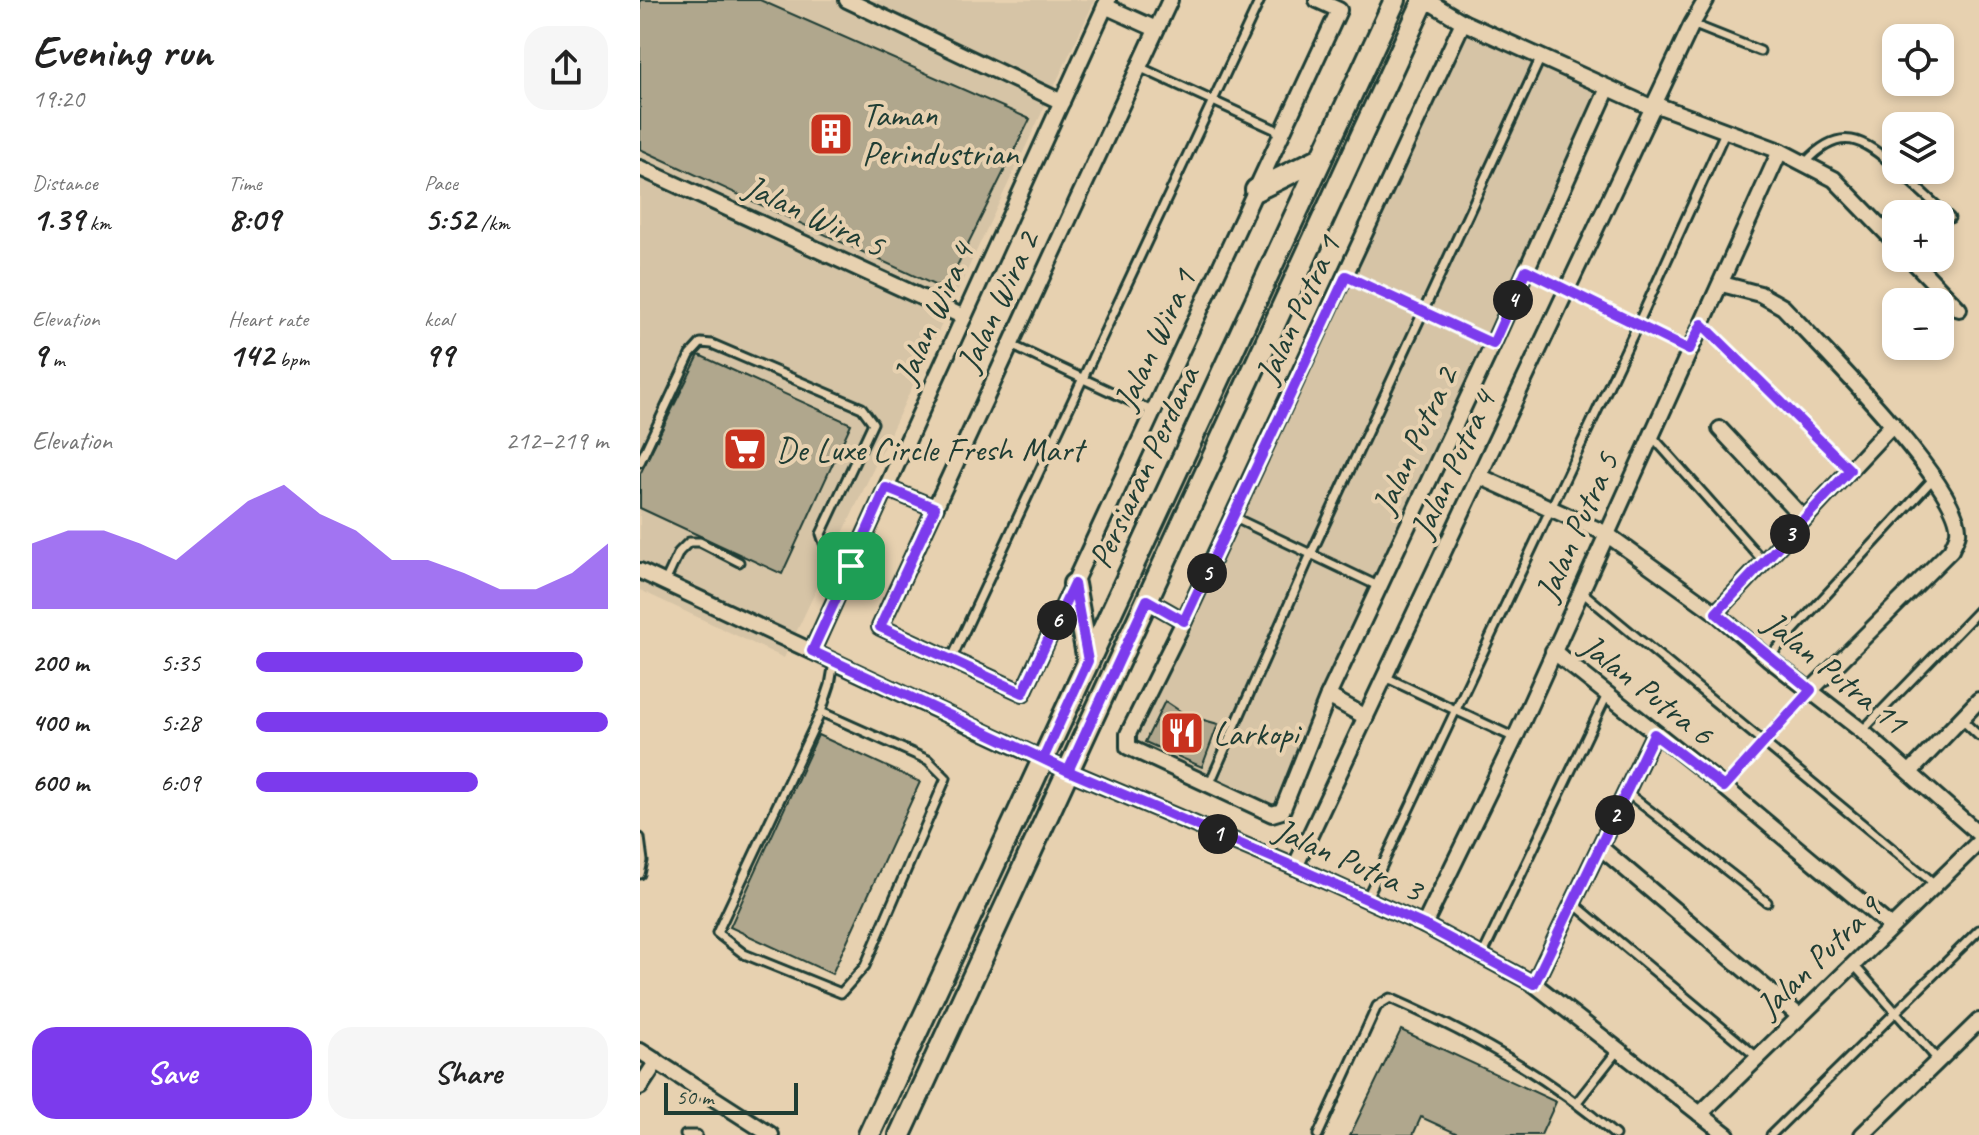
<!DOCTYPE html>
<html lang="en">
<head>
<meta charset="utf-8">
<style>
  body { margin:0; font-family:Caveat,sans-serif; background:#f6f6f6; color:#222; height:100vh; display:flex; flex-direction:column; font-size:30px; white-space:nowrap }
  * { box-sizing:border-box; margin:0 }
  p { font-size:26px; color:#767676 }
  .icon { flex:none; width:44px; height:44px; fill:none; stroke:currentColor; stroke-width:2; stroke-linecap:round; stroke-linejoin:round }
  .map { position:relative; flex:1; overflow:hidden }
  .sheet { display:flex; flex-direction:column; background:#fff; width:640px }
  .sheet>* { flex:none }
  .controls { position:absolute; left:1242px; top:24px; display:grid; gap:16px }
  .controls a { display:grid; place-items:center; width:72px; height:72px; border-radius:16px; background:#fff; box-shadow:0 4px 12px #0003; font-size:40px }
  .scale { position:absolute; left:24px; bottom:20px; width:134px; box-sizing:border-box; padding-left:8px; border:4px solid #1f3d34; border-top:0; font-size:22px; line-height:28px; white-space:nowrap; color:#1f3d34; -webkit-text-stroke:6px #e7d1b0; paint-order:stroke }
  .pin { position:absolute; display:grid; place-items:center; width:68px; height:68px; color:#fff; margin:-34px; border-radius:16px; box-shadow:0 4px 12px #0006 }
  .km { position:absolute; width:40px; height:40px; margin:-20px; border-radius:50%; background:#222; color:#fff; font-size:22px; line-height:40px; text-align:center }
  .round { display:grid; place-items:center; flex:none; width:84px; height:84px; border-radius:24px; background:#f6f6f6 }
  .headline { display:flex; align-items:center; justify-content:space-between; height:136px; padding:0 32px }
  h1 { font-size:44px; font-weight:600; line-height:60px }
  .stats { display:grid; grid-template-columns:repeat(3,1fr); gap:12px; height:136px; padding:8px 32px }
  .stats div { display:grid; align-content:center }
  .stats b { font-size:34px; font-weight:600 }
  .stats small { font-size:22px; font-weight:400 }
  .stats p { font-size:22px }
  .chart { height:224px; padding:16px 32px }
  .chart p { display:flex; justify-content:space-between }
  .chart svg { width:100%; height:144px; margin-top:8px; fill:#7c3aed; opacity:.7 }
  .action { display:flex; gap:16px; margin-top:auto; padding:16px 32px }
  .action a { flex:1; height:92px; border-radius:24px; background:#7c3aed; color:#fff; font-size:32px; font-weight:600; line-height:92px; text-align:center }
  .action a+a { background:#f6f6f6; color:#222 }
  ul { padding:0 32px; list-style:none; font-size:26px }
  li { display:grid; grid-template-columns:128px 96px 1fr; align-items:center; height:60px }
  li i { height:20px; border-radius:10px; background:#7c3aed }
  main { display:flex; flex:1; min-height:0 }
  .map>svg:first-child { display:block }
</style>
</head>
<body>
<main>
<section class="sheet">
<div class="headline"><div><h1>Evening run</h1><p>19:20</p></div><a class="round"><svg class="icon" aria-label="share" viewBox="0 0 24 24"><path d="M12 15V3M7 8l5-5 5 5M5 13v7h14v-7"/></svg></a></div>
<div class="stats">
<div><p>Distance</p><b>1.39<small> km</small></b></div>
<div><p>Time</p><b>8:09</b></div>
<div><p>Pace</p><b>5:52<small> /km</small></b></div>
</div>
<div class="stats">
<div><p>Elevation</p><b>9<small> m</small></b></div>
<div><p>Heart rate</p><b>142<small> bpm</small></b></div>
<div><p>kcal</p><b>99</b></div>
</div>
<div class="chart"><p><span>Elevation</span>212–219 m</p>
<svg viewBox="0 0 160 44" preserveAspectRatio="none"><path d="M0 44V24L10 20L20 20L30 24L40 29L50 20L60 11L70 6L80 15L90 20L100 29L110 29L120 33L130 38L140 38L150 33L160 24V44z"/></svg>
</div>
<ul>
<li><b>200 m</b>5:35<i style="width:93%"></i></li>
<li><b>400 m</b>5:28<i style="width:100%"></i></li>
<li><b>600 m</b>6:09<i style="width:63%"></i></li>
</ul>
<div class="action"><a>Save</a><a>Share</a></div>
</section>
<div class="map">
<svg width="1339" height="1135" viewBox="0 0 1339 1135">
  <rect width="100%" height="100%" fill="#e7d1b0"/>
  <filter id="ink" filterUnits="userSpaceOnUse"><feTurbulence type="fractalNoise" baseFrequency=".0125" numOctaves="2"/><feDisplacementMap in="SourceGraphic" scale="16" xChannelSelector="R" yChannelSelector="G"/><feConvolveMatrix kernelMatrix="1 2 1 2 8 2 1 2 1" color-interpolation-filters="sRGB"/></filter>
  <g filter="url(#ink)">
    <g fill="#d6c4a6">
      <path d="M0 0H455L144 658 0 590Z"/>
      <path d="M819 13 977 85 846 374 703 678 646 816 632 822 483 751 482 730 556 580Z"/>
    </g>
    <g fill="#b0a78d" stroke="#1f3d34" stroke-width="2">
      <path d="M0 0H120L390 119 305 290 0 149Z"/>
      <path d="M59 355 211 424 142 574 0 508V474Z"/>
      <path d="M525 701 546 715 578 724 562 767 505 742Z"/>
      <path d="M178 735 280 782 192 974 90 927Z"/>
      <path d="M761 1030 916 1102 901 1135H820L781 1117 773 1135H710Z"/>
    </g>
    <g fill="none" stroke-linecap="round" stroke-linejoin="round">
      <g stroke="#1f3d34" stroke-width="13">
        <g id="lane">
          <path d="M1052 24 1120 51"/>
          <path d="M499 67 643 133"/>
          <path d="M1166 162C1200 125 1223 138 1256 168"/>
          <path d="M1258 170 1310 218"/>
          <path d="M886 270 1049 350"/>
          <path d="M706 276 853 344"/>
          <path d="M1062 324 1210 470"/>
          <path d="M371 345 514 412"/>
          <path d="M1011 435 1124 562"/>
          <path d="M0 462 50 355 61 343 72 344 222 408 233 423 181 534 184 543 211 566"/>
          <path d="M593 517 738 586"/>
          <path d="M25 582 39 552 49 542H60L99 562"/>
          <path d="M942 592 1296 885"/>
          <path d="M1128 658 1293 479"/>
          <path d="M311 660 620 0"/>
          <path d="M745 677 875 738"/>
          <path d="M181 712 288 760 306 778 225 966 201 993 104 954 77 933 181 712 190 685 194 662"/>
          <path d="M1321 719 1339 736"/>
          <path d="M1222 731 1339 610"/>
          <path d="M569 785 671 554 901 57"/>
          <path d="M1084 787 1171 690"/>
          <path d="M986 792 1127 902"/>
          <path d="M0 838 3 861 0 874"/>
          <path d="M726 900 998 324 1086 130"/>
          <path d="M933 903 1117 1057"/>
          <path d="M842 956 967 695"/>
          <path d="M1213 964 1299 1061"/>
          <path d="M937 1102 978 1050"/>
          <path d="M45 1135H57"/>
          <path d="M678 1135 737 1006 750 998C832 1034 908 1076 975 1135"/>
          <path d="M1131 1135 1339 930"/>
        </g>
      </g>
      <g stroke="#1f3d34" stroke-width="20">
        <g id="street">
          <path d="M207 0 422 102"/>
          <path d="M530 0 240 627 383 693 699 10 677 0"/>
          <path d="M786 0 823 22 1013 108"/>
          <path d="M465 6 516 29"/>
          <path d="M823 22 544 621 488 734V747L632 814 642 811 688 696 853 344 968 88"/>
          <path d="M1014 104 1140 151 1194 179 1256 243"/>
          <path d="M0 168 324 317"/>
          <path d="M1270 258 1319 309"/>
          <path d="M1082 284 1120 294 1143 307C1176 342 1324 489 1318 533 1317 538 1313 545 1311 550L1171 690"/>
          <path d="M1080 429 1164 519"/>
          <path d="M839 476 965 533 1076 613 1128 658 1222 731 1339 834"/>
          <path d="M246 488 295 508"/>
          <path d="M0 571 428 771 655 867 784 925 894 984 1087 1135"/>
          <path d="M507 600 544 621"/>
          <path d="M1076 613 1253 424"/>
          <path d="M172 651 468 0"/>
          <path d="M913 651 1084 787 1251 927"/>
          <path d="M688 696 726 717"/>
          <path d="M1270 772 1339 700"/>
          <path d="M960 847 1158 1015"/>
          <path d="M655 867 1052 24 1066 0"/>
          <path d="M784 925 875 738 1140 151"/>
          <path d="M894 984 1014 734"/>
          <path d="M0 1051 131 1135"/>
          <path d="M0 1087 17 1061"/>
          <path d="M1060 1114 1339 842"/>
          <path d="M1222 1135 1339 1021"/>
        </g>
      </g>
      <g stroke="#1f3d34" stroke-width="26">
        <g id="secondary">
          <path d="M616 190 681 158"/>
          <path d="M434 584 448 661"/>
          <path d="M229 1135 755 0"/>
          <path d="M260 1135 784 0"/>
        </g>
      </g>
      <use href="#lane" stroke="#e7d1b0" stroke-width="7"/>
      <use href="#street" stroke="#e7d1b0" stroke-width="14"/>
      <use href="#secondary" stroke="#e7d1b0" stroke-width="20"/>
    </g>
  </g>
  <g fill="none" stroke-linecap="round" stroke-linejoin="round" filter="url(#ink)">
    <g stroke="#fff" stroke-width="16">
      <path id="route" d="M211 566 172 651 403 759 428 771 655 867 784 925 894 984 1014 734 1084 787 1171 690 1076 613 1210 470 1062 324 1049 350 886 270 853 344 706 276 544 621 507 600 428 771 403 759 448 661 434 584 383 693 240 627 295 508 246 488 211 566"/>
    </g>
    <use href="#route" stroke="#7c3aed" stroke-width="10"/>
  </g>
  <defs>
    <g id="building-square" transform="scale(2.3)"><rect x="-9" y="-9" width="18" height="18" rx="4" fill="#c8321e" stroke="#e7d1b0"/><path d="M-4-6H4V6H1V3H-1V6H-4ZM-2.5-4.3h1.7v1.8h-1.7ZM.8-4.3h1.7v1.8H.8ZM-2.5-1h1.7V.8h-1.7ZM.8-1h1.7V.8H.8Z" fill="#fff"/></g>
    <g id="supermarket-square" transform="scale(2.3)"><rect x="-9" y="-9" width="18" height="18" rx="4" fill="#c8321e" stroke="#e7d1b0"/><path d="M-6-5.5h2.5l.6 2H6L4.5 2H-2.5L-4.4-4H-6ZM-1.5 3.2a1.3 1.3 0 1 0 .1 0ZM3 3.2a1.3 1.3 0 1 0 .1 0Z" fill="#fff"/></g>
    <g id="restaurant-square" transform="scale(2.3)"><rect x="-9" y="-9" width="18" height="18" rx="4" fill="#c8321e" stroke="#e7d1b0"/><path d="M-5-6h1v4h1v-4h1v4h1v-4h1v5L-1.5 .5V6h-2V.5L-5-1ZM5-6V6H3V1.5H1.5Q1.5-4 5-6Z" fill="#fff"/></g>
  </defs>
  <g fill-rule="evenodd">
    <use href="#building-square" x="191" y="134"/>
    <use href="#supermarket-square" x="105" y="449"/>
    <use href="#restaurant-square" x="542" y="733"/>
  </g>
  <g text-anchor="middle" stroke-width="8" stroke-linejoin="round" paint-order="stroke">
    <g font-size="34" fill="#1f3d34" stroke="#e7d1b0" text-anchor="start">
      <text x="222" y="126">Taman<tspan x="222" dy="39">Perindustrian</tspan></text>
      <text x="136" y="461">De Luxe Circle Fresh Mart</text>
      <text x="573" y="745">Larkopi</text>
    </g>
    <g font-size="34" fill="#1f3d34" stroke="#e7d1b0">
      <text transform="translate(175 215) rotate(25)" y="12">Jalan Wira 5</text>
      <text transform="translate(357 301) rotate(-65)" y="12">Jalan Wira 2</text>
      <text transform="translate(657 309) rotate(-65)" y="12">Jalan Putra 1</text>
      <text transform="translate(293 313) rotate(-66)" y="12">Jalan Wira 4</text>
      <text transform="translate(514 339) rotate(-65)" y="12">Jalan Wira 1</text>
      <text transform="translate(774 440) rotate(-65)" y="12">Jalan Putra 2</text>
      <text transform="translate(812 464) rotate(-65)" y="12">Jalan Putra 4</text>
      <text transform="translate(503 467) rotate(-65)" y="12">Persiaran Perdana</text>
      <text transform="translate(936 526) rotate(-66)" y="12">Jalan Putra 5</text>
      <text transform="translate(1196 672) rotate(39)" y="12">Jalan Putra 11</text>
      <text transform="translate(1008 689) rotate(38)" y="12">Jalan Putra 6</text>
      <text transform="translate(709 859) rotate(24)" y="12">Jalan Putra 3</text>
      <text transform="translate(1178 956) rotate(-44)" y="12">Jalan Putra 9</text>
    </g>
  </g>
</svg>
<div class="controls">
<a><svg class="icon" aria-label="locate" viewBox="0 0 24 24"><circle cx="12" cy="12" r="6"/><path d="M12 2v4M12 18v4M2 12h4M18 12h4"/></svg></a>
<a><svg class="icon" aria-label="layers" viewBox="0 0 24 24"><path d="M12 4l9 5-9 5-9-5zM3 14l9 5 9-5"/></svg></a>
<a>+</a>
<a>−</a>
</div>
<div class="scale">50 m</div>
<div class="pin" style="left:211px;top:566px;background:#1e9e55"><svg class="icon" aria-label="arrive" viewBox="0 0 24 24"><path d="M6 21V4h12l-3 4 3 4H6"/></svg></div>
<b class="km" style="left:578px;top:834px">1</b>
<b class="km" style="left:975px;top:815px">2</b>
<b class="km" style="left:1150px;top:534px">3</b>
<b class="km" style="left:873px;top:300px">4</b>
<b class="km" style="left:567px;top:573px">5</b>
<b class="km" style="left:417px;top:620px">6</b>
</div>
</main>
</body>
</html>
